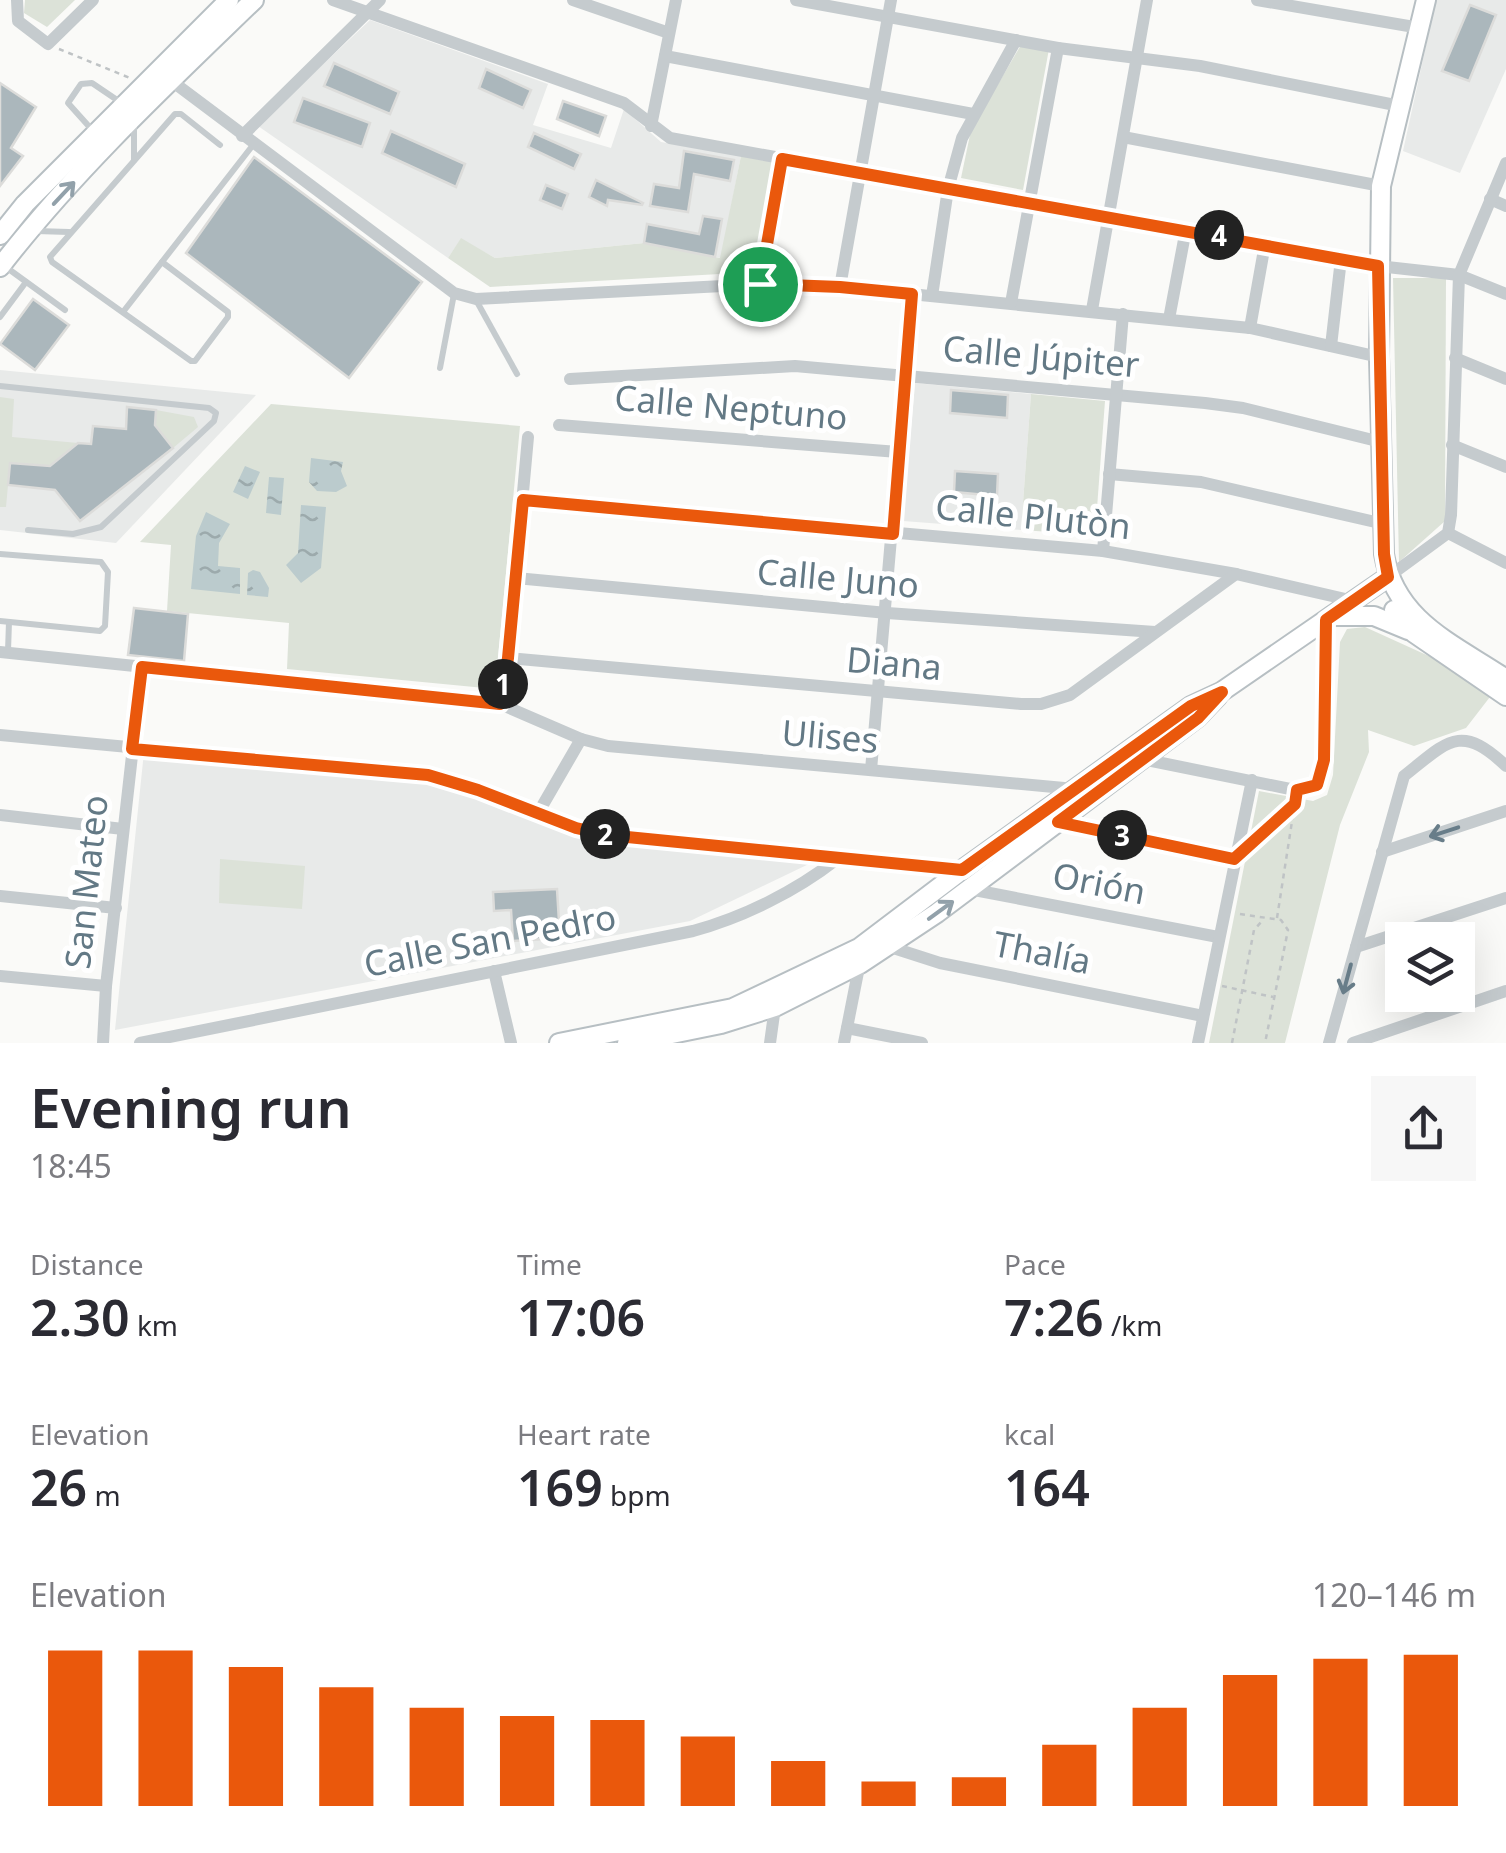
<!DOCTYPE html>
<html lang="en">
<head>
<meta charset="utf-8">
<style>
  body { margin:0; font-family:"Noto Sans",sans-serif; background:#f7f7f7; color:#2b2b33; height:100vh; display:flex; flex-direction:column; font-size:38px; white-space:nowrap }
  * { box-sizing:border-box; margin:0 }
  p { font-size:32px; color:#7c7c81 }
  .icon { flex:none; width:55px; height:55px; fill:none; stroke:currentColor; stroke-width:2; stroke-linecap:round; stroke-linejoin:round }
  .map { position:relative; height:1043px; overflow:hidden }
  .panel { display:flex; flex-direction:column; background:#fff; flex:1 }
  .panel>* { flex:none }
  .fabs { position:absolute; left:1385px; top:922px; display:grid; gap:20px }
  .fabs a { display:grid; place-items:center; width:90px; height:90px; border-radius:0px; background:#fff; box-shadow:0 10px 40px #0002; font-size:50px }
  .pin { position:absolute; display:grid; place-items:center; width:85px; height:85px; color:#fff; margin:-42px; border:5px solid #fff; border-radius:50%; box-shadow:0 2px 10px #0007 }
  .km { position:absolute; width:50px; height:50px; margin:-25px; border-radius:50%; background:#222; color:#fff; font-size:28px; line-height:50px; text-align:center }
  .round { display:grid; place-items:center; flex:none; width:105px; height:105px; border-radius:0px; background:#f7f7f7 }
  .head { display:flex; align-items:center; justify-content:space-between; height:170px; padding:0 30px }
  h1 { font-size:55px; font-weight:600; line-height:75px }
  .metrics { display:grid; grid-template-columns:repeat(3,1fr); gap:15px; height:170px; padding:10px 30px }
  .metrics div { display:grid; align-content:center }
  .metrics b { font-size:50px; font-weight:600 }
  .metrics small { font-size:28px; font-weight:400 }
  .metrics p { font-size:28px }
  .chart { height:280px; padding:20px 30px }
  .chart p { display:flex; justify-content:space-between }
  .chart svg { width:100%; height:180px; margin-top:10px; stroke:#ea580c; stroke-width:6 }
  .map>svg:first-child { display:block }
</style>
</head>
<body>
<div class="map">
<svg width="1506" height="1043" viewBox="0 0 1506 1043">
  <defs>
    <pattern id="water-ripples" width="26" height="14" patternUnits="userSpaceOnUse" patternTransform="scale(2.5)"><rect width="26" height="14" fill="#bbcbcd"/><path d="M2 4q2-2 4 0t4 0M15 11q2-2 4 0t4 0" fill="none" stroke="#9caaac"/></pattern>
  </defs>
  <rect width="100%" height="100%" fill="#fafaf8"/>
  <g fill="#e8eae9">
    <path d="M1436 0H1506V69L1460 173 1403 151Z"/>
    <path d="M370 20 548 84 533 125 611 148 624 109 661 142 741 156 721 258 644 243 495 258 461 239 448 258 258 126Z"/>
    <path d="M0 370 256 395 116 543 0 530Z"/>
    <path d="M915 383 1031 394 1021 530 903 521Z"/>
    <path d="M144 752 435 781 614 840 813 862 690 921 115 1030Z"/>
  </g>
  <g fill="#dce2d8">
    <path d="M25 0H75L47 27 24 13Z"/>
    <path d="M1021 45 1049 49 1023 190 961 178 971 130Z"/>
    <path d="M741 156 772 162 755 272 490 287 448 258 461 238 495 258 644 243 720 258Z"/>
    <path d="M1393 278H1446L1445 521 1399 562Z"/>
    <path d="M1031 394 1105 401 1095 535 1021 530Z"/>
    <path d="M0 397 14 399 12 437 78 443 50 466 10 463 6 507H0Z"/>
    <path d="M271 404 520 426 495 689 287 669 289 623 167 611 171 545 140 542Z"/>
    <path d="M156 410 194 417 198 427 173 448 155 425Z"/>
    <path d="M1365 627 1431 657 1493 693 1466 728 1414 746 1368 730 1369 752 1340 825 1285 1043H1209L1259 791 1313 801 1327 795 1333 775 1340 642 1347 629Z"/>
    <path d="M220 859 305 866 302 909 219 903Z"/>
  </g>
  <g fill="url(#water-ripples)">
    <path d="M311 458 343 462 341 471 347 486 336 492 317 491 309 482Z"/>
    <path d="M245 466 260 472 248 499 233 492Z"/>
    <path d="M269 477 284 478 281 515 266 513Z"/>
    <path d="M301 505 326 507 321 568 301 583 286 565 298 553Z"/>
    <path d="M206 512 230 524 219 543 218 566 240 568V594L191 589 196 536Z"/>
    <path d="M253 570 260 572 269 588 268 597 247 595 248 573Z"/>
  </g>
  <g fill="#abb7bc" stroke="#dcdcda" stroke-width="2.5">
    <path d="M1470 5 1496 15 1469 81 1442 71Z"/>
    <path d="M334 63 399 92 390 114 324 86Z"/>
    <path d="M486 69 531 90 523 108 479 88Z"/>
    <path d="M0 83 36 107 11 148 23 156 0 186Z"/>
    <path d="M303 98 370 123 362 147 294 122Z"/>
    <path d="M563 101 606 116 599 136 557 119Z"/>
    <path d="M391 131 465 164 456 187 382 153Z"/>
    <path d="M534 133 581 154 574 169 528 147Z"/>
    <path d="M684 151 734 160 730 181 694 174 688 212 650 206 654 184 679 188Z"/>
    <path d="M254 157 422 282 349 378 186 253Z"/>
    <path d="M596 180 643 203 642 205 608 200 607 206 589 197Z"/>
    <path d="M546 185 568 194 562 209 540 200Z"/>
    <path d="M703 216 722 219 715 257 644 243 647 224 699 234Z"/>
    <path d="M33 299 69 325 35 370 0 344Z"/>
    <path d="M951 390 1008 395 1007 418 950 413Z"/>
    <path d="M127 407 156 410 155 425 173 448 80 521 55 490 8 485 10 463 50 466 78 443 91 444 93 426 126 429Z"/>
    <path d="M955 471 998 474 997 496 954 492Z"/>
    <path d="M134 608 188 614 184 661 128 655Z"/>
    <path d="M557 889 560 938 513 941 511 910 494 911 493 892Z"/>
  </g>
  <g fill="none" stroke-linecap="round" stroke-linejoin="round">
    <g stroke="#b7bfc3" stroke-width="22">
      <g id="secondary">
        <path d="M1426 0 1381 186 1379 357 1384 554C1395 621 1454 644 1506 679"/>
        <path d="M0 235 25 204 229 0"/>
        <path d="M0 267C75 170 166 85 254 0"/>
        <path d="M1394 610 1414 633 1506 696"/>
        <path d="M1332 616H1374L1408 630"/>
        <path d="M559 1043 733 1008 859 948 962 870 1191 706 1221 692 1388 577"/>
        <path d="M627 1043 721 1024 775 1007 860 964 937 913 1198 717 1218 696"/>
      </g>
    </g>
    <g stroke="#bfc3c5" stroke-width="2.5" stroke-dasharray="5 5" stroke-linecap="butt">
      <path d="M59 49 130 78"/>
      <path d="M1252 843 1294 805"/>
      <path d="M1240 914 1281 920 1288 930 1265 1043"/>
      <path d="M1277 918 1295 802"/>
      <path d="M1222 986 1273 997"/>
      <path d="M1232 1043 1254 930 1262 921"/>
    </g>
    <g stroke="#c5cbce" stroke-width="6">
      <path d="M94 132 68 103 81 84 92 83 123 104"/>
      <path d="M134 160V122"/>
      <path d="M36 231 69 232"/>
      <path d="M162 262 228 312V317L195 361H191L52 262 50 257 175 114H181L220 145"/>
      <path d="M3 265 65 310"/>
      <path d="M476 300 517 374"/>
      <path d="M123 312 253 145"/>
      <path d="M0 317 26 282"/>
      <path d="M440 368 454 294"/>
      <path d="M0 386 209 408 216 413 214 421 101 527 73 534 28 530"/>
      <path d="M0 554 101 562 108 572 105 626 100 631 0 621"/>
      <path d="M8 651 9 622"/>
    </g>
    <g stroke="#c5cbce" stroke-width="12">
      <path d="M17 0 18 21 48 44 93 0"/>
      <path d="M333 0 624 103 670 138 1378 266 1459 275 1506 294"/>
      <path d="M573 0 669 33"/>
      <path d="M796 0 1058 48 1200 66 1400 106"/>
      <path d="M1257 0 1420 28"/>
      <path d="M665 56 973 114"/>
      <path d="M165 76 454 293 476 299 761 284 840 287 1250 328 1379 357"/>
      <path d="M651 126 676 0"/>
      <path d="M242 136 380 0"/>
      <path d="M1123 137 1381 186"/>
      <path d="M1490 199 1506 206"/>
      <path d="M761 284 781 159"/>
      <path d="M840 287 891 0"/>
      <path d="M932 296 948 189 962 138 1016 40"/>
      <path d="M1011 303 1058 48"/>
      <path d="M1092 310 1147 0"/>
      <path d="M1169 319 1186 229"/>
      <path d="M1250 328 1265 244"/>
      <path d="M1331 346 1341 259"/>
      <path d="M1455 358 1506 379"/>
      <path d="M570 379 795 366 1205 403 1243 408 1381 442"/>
      <path d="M559 425 898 452"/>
      <path d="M1452 445 1506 467"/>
      <path d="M1109 474 1201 482 1384 524"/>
      <path d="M523 500 1103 551 1236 574 1354 601"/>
      <path d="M1448 533 1506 563"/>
      <path d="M1103 551 1123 314"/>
      <path d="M1388 577 1448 533 1451 515 1459 275 1506 163"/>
      <path d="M516 578 887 613 1155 632"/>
      <path d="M0 652 500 704 581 739 608 746 1075 789"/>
      <path d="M508 658 1021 704H1041L1070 695 1236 574"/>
      <path d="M500 704 508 658 528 437"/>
      <path d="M0 735 427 775C489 792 545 822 607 835L962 870"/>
      <path d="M1142 759 1290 789C1313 791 1322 784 1324 760L1326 620"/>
      <path d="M871 770 912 295"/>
      <path d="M0 815 123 829"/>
      <path d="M537 815 581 739"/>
      <path d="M1059 822 1234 859"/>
      <path d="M1382 852 1506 811"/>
      <path d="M969 889 1218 937"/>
      <path d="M0 896 116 908"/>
      <path d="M884 945 940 963 1203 1016"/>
      <path d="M1356 947 1506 898"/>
      <path d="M494 971 511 1043"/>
      <path d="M0 976 106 986"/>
      <path d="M847 1028 922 1043"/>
      <path d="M103 1043 106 986 142 667"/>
      <path d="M140 1043 693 931C744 917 796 891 837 859"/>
      <path d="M770 1043 775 1007"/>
      <path d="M844 1043 860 962"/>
      <path d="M1198 1043 1252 780"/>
      <path d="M1329 1043 1404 776C1447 742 1460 722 1506 766"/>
      <path d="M1353 1043 1506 991"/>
    </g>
    <use href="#secondary" stroke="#fff" stroke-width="18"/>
  </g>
  <defs><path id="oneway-shaft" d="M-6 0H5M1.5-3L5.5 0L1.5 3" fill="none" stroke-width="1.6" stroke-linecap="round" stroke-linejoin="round" transform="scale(2.5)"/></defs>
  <g stroke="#92a1aa">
    <use href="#oneway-shaft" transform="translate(64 193) rotate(-47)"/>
    <use href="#oneway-shaft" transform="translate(941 910) rotate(-36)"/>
  </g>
  <g stroke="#687d89">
    <use href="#oneway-shaft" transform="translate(1444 832) rotate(162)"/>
    <use href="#oneway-shaft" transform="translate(1347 979) rotate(105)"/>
  </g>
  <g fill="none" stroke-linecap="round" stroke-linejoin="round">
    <g stroke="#fff" stroke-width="20">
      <path id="route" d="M782 159 1378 266 1384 554 1388 577 1326 620 1324 760 1317 785 1297 790 1295 804 1234 859 1058 822 1198 718 1222 692 1191 706 962 870 607 835 576 828 478 790 428 775 132 749 142 667 500 704 508 658 523 500 893 534 912 294 840 287 760 284Z"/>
    </g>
    <use href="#route" stroke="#ea580c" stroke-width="12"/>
  </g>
  <g text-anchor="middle" stroke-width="10" stroke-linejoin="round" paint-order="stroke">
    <g font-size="35" fill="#637985" stroke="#fff">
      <text transform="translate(1041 357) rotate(5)" y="12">Calle Júpiter</text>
      <text transform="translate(731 408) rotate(5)" y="12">Calle Neptuno</text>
      <text transform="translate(1033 517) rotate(6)" y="12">Calle Plutòn</text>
      <text transform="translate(838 579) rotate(5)" y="12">Calle Juno</text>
      <text transform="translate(894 664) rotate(5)" y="12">Diana</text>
      <text transform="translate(830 737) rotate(5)" y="12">Ulises</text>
      <text transform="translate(87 882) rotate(-84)" y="12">San Mateo</text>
      <text transform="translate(1099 884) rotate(11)" y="12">Orión</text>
      <text transform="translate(490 941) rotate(-11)" y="12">Calle San Pedro</text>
      <text transform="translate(1042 953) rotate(11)" y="12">Thalía</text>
    </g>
  </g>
</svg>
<div class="fabs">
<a><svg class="icon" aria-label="layers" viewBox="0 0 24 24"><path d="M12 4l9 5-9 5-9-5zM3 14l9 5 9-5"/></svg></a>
</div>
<div class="pin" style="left:760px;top:284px;background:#1e9e55"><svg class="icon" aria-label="arrive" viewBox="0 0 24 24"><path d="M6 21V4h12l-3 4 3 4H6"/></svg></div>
<b class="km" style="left:503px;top:684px">1</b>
<b class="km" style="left:605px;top:834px">2</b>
<b class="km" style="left:1122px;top:835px">3</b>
<b class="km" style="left:1219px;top:235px">4</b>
</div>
<section class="panel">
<div class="head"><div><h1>Evening run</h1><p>18:45</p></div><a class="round"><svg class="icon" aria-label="share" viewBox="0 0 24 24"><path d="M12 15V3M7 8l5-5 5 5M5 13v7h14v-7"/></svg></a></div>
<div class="metrics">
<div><p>Distance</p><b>2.30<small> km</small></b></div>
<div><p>Time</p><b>17:06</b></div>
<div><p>Pace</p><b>7:26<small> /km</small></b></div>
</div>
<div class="metrics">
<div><p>Elevation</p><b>26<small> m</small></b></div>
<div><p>Heart rate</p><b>169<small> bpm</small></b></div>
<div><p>kcal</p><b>164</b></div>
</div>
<div class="chart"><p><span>Elevation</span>120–146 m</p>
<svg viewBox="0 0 160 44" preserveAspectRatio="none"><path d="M5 44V6M15 44V6M25 44V10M35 44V15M45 44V20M55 44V22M65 44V23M75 44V27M85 44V33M95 44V38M105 44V37M115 44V29M125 44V20M135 44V12M145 44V8M155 44V7"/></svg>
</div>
</section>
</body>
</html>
